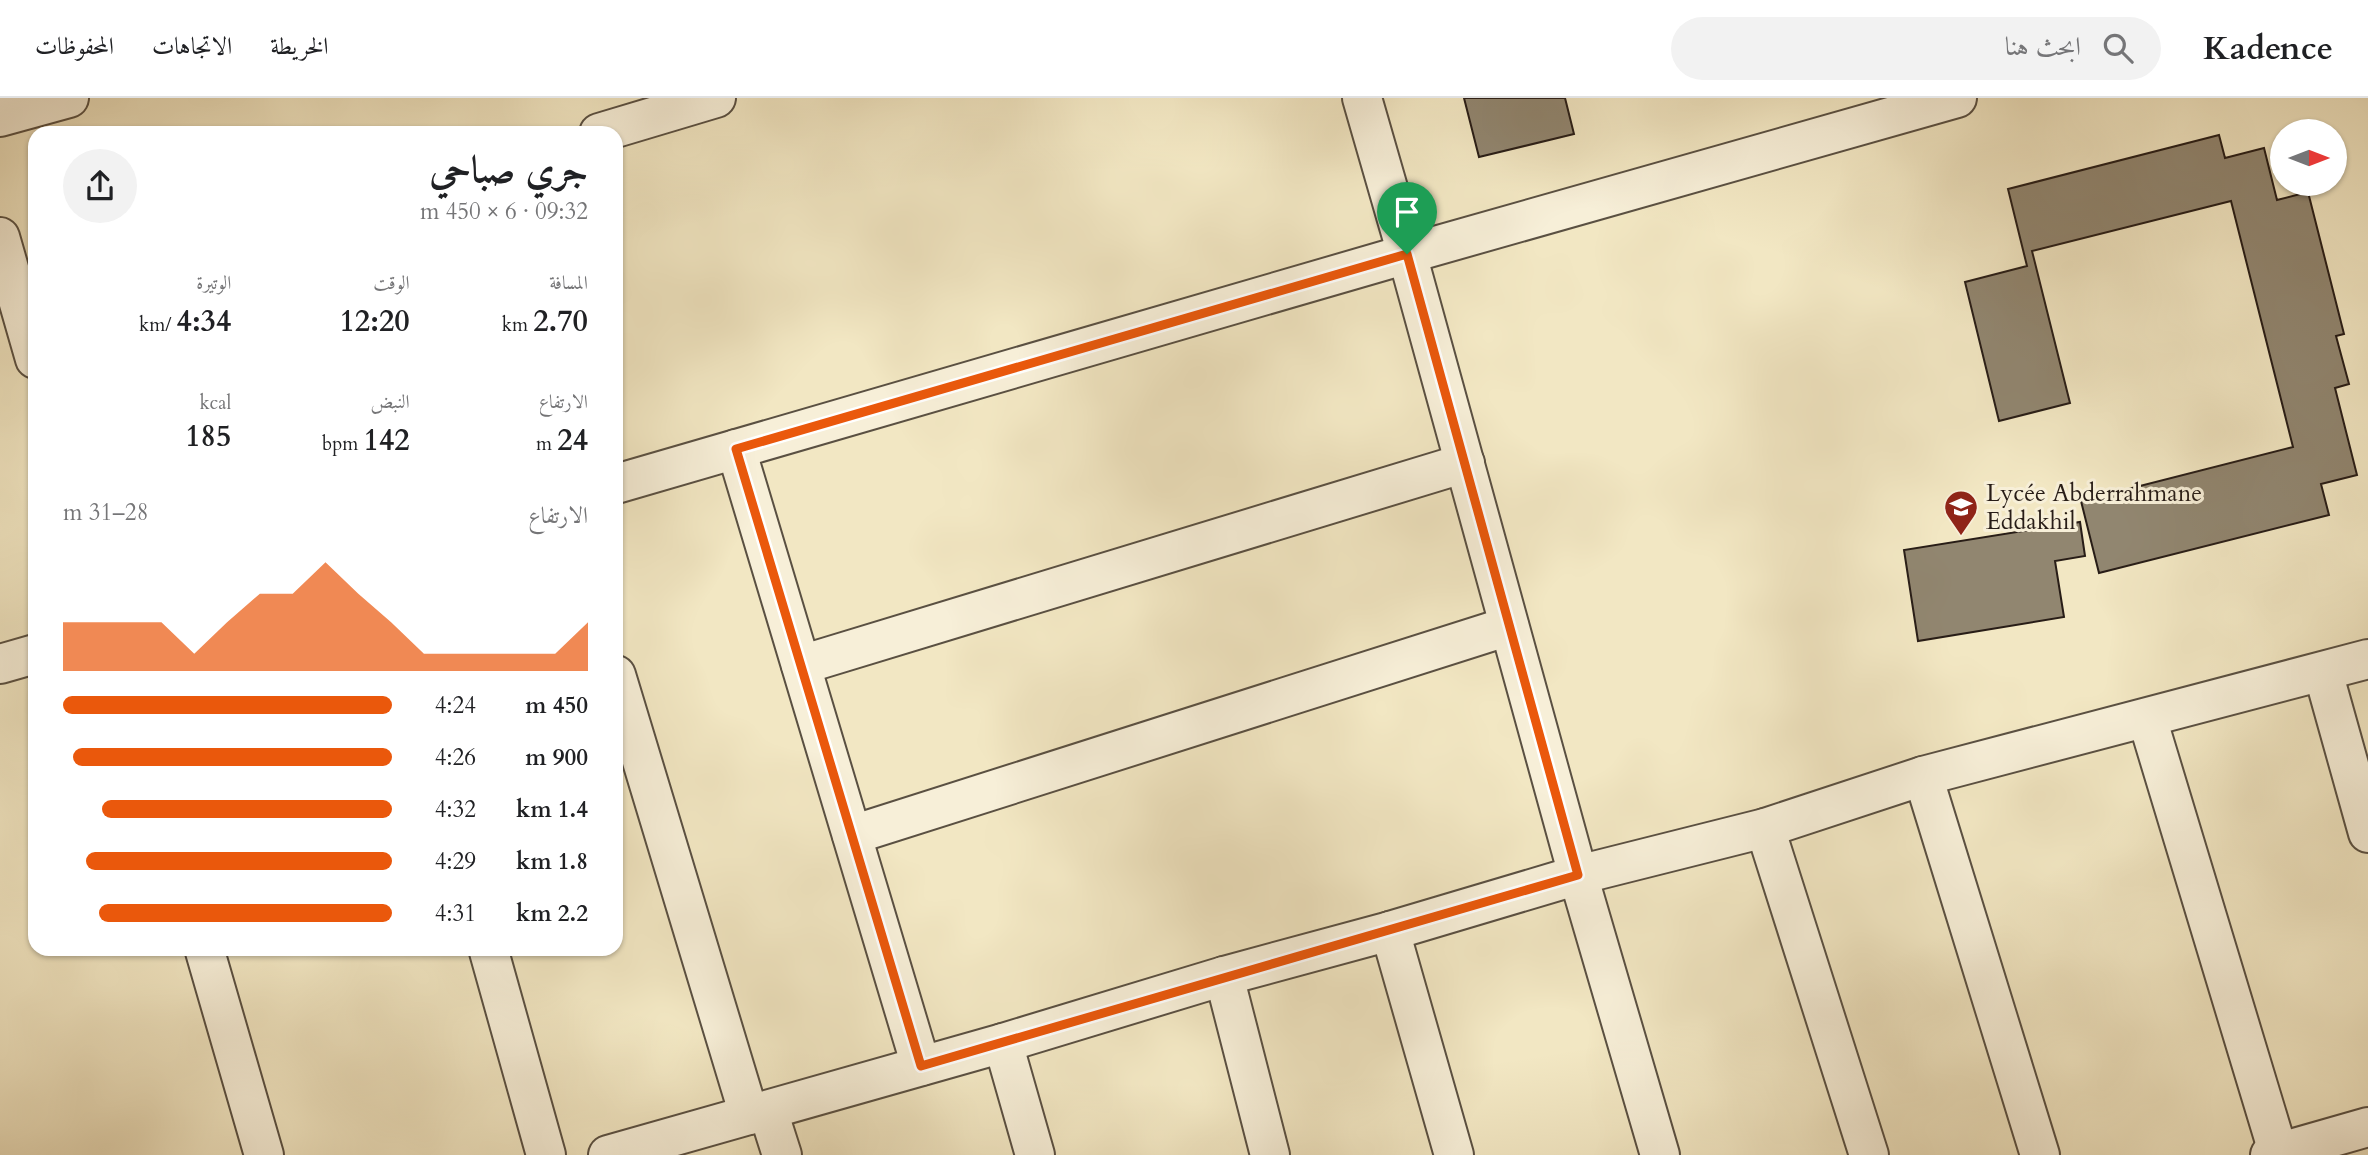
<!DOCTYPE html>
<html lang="ar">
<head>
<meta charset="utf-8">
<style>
  body { margin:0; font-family:Cardo,Amiri,serif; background:#f2f2f2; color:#202124; direction:rtl; height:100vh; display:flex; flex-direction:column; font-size:26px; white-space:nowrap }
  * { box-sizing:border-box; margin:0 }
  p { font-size:23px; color:#757577 }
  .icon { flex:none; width:38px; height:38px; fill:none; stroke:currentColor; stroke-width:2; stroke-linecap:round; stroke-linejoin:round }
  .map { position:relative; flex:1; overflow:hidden; direction:ltr }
  .details { position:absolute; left:28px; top:28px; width:595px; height:830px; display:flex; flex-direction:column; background:#fff; border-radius:21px; box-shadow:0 2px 5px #0004; direction:rtl }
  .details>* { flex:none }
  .needle { width:46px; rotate:90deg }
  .tools { position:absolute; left:2270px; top:21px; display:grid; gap:14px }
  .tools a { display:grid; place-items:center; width:77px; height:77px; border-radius:50%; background:#fff; box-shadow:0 2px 5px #0004; font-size:35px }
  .pin { position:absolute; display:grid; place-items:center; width:60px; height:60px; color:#fff; margin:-72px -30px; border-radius:50% 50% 50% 0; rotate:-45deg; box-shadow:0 0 7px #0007 }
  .pin .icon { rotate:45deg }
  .round { display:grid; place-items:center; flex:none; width:74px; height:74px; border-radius:37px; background:#f2f2f2 }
  .head { display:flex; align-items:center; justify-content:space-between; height:119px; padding:0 35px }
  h1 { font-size:38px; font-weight:700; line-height:52px }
  .metrics { display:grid; grid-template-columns:repeat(3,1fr); gap:10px; height:119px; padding:7px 35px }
  .metrics div { display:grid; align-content:center }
  .metrics b { font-size:30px; font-weight:700 }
  .metrics small { font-size:19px; font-weight:400 }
  .metrics p { font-size:19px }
  .chart { height:196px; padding:14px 35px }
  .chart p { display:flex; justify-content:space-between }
  .chart svg { width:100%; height:126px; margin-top:7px; fill:#ea580c; opacity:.7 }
  ul { padding:0 35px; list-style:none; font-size:23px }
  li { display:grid; grid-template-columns:112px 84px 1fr; align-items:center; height:52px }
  li i { height:18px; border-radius:9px; background:#ea580c }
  header { display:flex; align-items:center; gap:42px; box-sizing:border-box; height:98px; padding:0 35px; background:#fff; border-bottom:2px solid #e0e0e0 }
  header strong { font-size:33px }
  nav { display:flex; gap:38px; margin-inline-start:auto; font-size:24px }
  .search { width:490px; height:63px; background:#f2f2f2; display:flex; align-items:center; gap:18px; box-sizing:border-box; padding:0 24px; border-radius:38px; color:#757577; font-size:26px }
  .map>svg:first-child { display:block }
</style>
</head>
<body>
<header>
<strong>Kadence</strong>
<div class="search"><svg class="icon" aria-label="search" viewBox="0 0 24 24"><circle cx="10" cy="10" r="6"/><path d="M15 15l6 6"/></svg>ابحث هنا</div>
<nav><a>الخريطة</a><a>الاتجاهات</a><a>المحفوظات</a></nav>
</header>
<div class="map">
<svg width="2368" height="1057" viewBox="0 0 2368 1057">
  <rect width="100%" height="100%" fill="#f2e7c3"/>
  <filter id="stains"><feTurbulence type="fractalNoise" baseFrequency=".00286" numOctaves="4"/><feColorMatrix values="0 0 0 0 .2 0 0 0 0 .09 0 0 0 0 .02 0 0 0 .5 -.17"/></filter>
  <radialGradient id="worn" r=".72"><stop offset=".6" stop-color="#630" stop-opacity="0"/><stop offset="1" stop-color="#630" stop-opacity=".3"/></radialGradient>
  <g fill="#918670" stroke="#281d17" stroke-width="2">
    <path d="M1464 0H1565L1574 36 1479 59Z"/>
    <path d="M2219 37 2225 60 2264 50 2277 102 2308 94 2344 236 2336 238 2349 286 2335 290 2357 377 2321 386 2329 417 2099 475 2081 403 2293 349 2231 103 2032 153 2070 305 1999 323 1965 184 2027 168 2008 91Z"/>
    <path d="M2080 424 2085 458 2055 463 2064 519 1918 543 1904 452Z"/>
  </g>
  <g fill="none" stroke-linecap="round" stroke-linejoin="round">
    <g stroke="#5a5042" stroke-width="42">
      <g id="minor">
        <path d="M1362 0 1407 156 1578 777 1660 1057"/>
        <path d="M0 19 69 0"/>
        <path d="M599 35 716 0"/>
        <path d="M0 139 35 261"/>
        <path d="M736 351 921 968"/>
        <path d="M616 386 1407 156 1957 0"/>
        <path d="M0 566 35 556"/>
        <path d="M801 567 1465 365"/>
        <path d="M2323 574 2368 735"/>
        <path d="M616 577 749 1017"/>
        <path d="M2147 620 2279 1057"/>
        <path d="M1923 678 2040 1057"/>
        <path d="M1765 730 1869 1057"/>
        <path d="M852 737 1509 528"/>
        <path d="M1390 833 1454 1057"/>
        <path d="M204 850 264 1057"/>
        <path d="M488 850 546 1057"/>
        <path d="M1224 878 1270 1057"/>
        <path d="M1003 945 1035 1057"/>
        <path d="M768 1013 782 1057"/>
        <path d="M608 1057 1003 945 1224 878 1390 833 1578 777 1765 730 1923 678 2368 561"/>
        <path d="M2270 1057 2368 1029"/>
      </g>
    </g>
    <use href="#minor" stroke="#f7efd8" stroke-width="38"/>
  </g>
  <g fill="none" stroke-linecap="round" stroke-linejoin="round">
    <g stroke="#fff" stroke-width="14">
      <path id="route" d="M1407 156 1578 777 921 968 736 351Z"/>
    </g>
    <use href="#route" stroke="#ea580c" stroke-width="9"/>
  </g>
  <defs>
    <g id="school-pin" transform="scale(1.75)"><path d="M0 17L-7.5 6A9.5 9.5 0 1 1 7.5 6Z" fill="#8f2418" stroke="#f7efd8"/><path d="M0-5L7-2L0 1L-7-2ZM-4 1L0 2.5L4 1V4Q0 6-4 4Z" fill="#fff"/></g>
  </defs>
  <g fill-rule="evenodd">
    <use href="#school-pin" x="1961" y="409"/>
  </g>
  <g text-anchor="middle" stroke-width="6" stroke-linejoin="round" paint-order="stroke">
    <g font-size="24" fill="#281d17" stroke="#f7efd8" text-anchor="start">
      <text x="1986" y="403">Lycée Abderrahmane<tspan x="1986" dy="28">Eddakhil</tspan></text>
    </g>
  </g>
  <rect width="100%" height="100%" filter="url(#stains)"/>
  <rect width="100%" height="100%" fill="url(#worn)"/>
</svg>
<div class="tools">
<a><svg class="needle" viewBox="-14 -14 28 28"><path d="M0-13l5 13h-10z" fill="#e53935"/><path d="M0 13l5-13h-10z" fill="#757577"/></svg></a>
</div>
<div class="pin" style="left:1407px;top:156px;background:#1e9e55"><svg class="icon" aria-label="arrive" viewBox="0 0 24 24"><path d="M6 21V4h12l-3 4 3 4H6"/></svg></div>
<section class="details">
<div class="head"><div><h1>جري صباحي</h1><p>09:32 · 6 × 450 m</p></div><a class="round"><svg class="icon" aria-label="share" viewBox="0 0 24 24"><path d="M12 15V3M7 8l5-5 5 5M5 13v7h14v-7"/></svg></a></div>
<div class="metrics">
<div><p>المسافة</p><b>2.70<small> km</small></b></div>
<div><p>الوقت</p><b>12:20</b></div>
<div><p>الوتيرة</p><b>4:34<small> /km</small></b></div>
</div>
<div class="metrics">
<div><p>الارتفاع</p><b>24<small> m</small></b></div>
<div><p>النبض</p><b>142<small> bpm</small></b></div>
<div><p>kcal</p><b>185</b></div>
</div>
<div class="chart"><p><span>الارتفاع</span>28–31 m</p>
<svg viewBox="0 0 160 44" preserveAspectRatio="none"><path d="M0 44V27L10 27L20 27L30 27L40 38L50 27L60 17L70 17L80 6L90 17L100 27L110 38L120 38L130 38L140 38L150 38L160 27V44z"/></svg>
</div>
<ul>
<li><b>450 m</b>4:24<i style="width:100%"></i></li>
<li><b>900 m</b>4:26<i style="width:97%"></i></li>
<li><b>1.4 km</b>4:32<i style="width:88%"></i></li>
<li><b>1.8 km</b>4:29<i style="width:93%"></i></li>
<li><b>2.2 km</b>4:31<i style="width:89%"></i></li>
</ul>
</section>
</div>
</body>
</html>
